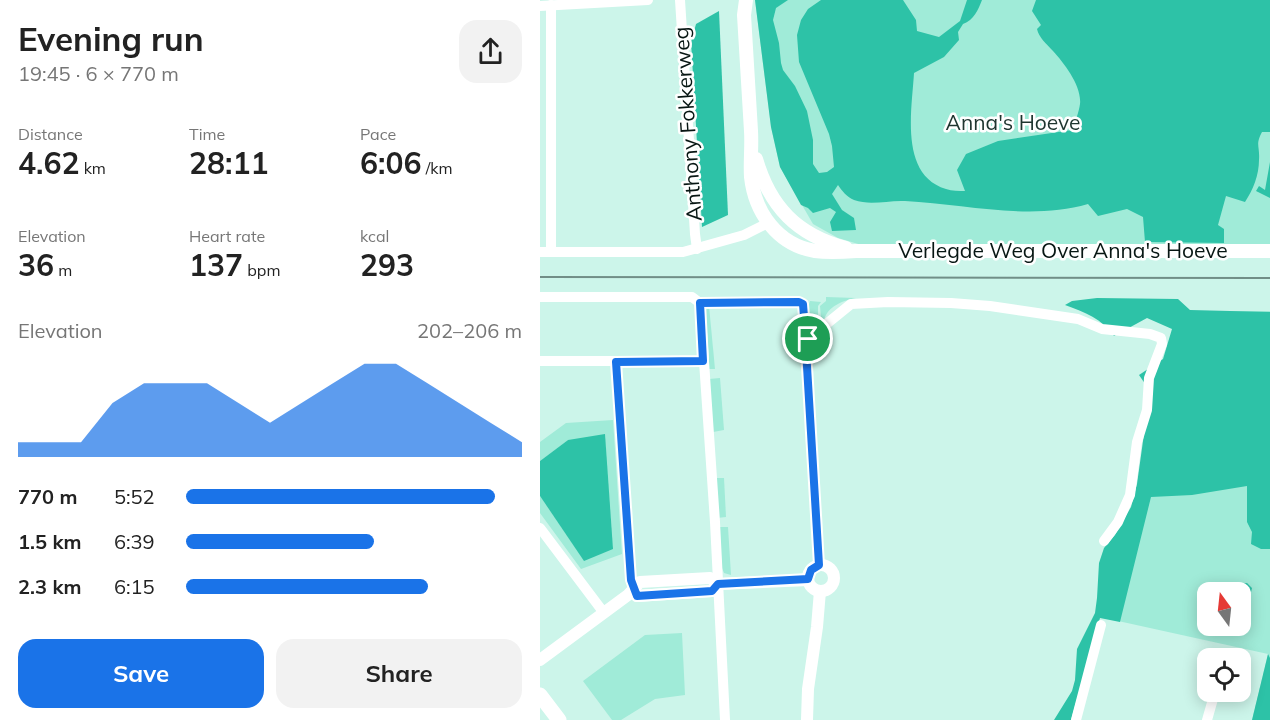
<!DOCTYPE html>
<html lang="en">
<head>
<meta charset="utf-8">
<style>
  body { margin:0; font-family:Mulish,sans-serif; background:#f2f2f2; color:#222; height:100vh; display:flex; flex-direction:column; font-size:22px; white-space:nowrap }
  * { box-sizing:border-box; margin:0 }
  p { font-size:20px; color:#767676 }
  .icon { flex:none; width:33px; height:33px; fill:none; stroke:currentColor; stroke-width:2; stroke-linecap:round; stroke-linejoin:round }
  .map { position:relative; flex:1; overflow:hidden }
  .panel { display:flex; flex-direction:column; background:#fff; width:540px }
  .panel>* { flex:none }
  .needle { width:39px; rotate:345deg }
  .fabs { position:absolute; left:657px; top:582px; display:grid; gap:12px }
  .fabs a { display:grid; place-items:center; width:54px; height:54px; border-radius:12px; background:#fff; box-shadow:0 3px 15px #0003; font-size:30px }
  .pin { position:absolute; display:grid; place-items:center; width:51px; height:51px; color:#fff; margin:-26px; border:3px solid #fff; border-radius:50%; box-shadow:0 2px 6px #0007 }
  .round { display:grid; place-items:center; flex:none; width:63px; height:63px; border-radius:18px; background:#f2f2f2 }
  .overview { display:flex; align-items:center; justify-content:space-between; height:102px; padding:0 18px }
  h1 { font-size:33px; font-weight:700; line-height:45px }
  .stats { display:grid; grid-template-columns:repeat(3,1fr); gap:9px; height:102px; padding:6px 18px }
  .stats div { display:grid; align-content:center }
  .stats b { font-size:30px; font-weight:700 }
  .stats small { font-size:16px; font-weight:400 }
  .stats p { font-size:16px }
  .chart { height:168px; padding:12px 18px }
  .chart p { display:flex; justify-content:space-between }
  .chart svg { width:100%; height:108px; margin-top:6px; fill:#1a73e8; opacity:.7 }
  .action { display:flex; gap:12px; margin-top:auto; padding:12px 18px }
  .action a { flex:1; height:69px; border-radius:18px; background:#1a73e8; color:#fff; font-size:24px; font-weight:700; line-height:69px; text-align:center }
  .action a+a { background:#f2f2f2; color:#222 }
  ul { padding:0 18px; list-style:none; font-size:20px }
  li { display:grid; grid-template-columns:96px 72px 1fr; align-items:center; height:45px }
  li i { height:15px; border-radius:8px; background:#1a73e8 }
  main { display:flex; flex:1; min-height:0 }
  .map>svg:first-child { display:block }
</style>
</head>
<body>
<main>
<section class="panel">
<div class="overview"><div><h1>Evening run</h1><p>19:45 · 6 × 770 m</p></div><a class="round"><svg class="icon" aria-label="share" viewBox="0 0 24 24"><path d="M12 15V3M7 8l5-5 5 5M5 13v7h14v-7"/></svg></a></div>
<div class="stats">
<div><p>Distance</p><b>4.62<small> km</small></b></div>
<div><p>Time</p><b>28:11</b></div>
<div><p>Pace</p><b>6:06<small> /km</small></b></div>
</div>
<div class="stats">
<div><p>Elevation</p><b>36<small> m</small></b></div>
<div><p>Heart rate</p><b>137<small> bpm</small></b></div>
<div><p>kcal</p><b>293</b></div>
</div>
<div class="chart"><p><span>Elevation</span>202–206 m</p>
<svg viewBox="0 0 160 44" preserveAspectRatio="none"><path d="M0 44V38L10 38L20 38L30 22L40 14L50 14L60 14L70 22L80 30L90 22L100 14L110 6L120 6L130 14L140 22L150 30L160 38V44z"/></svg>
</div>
<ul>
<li><b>770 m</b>5:52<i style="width:92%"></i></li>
<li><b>1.5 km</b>6:39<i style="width:56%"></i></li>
<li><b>2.3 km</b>6:15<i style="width:72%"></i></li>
</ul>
<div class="action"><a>Save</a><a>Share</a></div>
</section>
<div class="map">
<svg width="730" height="720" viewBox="0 0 730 720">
  <rect width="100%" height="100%" fill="#ccf5ea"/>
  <g fill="#a0ebd8" fill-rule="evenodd">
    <path d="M215 0H730V246H325L298 238 273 224 240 167 231 127Z"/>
    <path d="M286 297 316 298C302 301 288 306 284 320L281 317 280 306 286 301Z"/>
    <path d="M270 301 281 302 278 306V318L281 322 270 331 268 307Z"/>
    <path d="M169 306 175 369H168L165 309Z"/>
    <path d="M662 311H730V720H712L728 654 560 617ZM668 592H700V626H668Z"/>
    <path d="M180 378 184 430 173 432 169 379Z"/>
    <path d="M73 420 82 554 41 569 0 513V496L44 560 28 440 0 461V442L26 423Z"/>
    <path d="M175 478H184L186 517 177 518Z"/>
    <path d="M179 527H188L191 575 184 573 182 568Z"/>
    <path d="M142 633 145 695 115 699 81 720H72L43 681 105 635Z"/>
  </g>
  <g fill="#2dc2a7">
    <path d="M215 0H248L236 8 233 20 239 43 241 63 243 70 255 86 267 111 273 140V164L279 173 287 172 294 167 292 146 289 134 259 62 257 35 261 20 268 9 281 0H363L376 20 377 31 399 37 420 21 427 0H442C438 10 434 20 423 24L418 32 419 40 404 57 374 73C372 109 359 175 406 189 412 191 419 191 425 191L417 170 426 154 458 141 532 130C535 122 539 112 540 104 542 86 524 63 513 51 506 43 499 38 497 29L501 25 492 11 496 0H730V132H722C715 145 720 146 719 160 719 175 713 190 705 202L686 196 678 225 684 229V243L605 242 603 217 587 209 558 216 548 204C489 221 425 204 365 201 348 200 331 206 314 200 307 197 302 191 298 185L292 194 302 210 314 218 316 230 292 231 290 222 296 212 290 208 273 213 268 208 261 205 240 167 231 127Z"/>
    <path d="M179 11 188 215 162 227 151 42 156 24Z"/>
    <path d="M730 162V198L716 191 719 186 725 190Z"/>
    <path d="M557 298 638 299 650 310 730 312V549H721L711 544 712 532 707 522V486L652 495 611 497 580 622 560 618 531 720H514L532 691 535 680 537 649 555 613 557 598 559 563 564 548 575 535 591 507 597 484 610 391 599 375 623 359 632 329 607 318 574 336C562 319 545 312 525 305L532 301Z"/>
    <path d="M65 434 73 549 44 561 0 496V461L28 440Z"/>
    <path d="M707 583 712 588 709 601 701 608 700 592H680L689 586Z"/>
    <path d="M728 654 730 658V720H712Z"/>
  </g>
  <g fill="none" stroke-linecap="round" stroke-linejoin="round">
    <g stroke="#fff" stroke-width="10">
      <path d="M140 0 155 234 157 249"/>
      <path d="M0 6 108 0"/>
      <path d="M0 252H143L204 235 228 223"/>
      <path d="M11 252V5"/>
      <path d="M0 297H152L160 303"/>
      <path d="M160 303 175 522 185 720"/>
      <path d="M160 303 259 302 263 304 265 330 268 339 266 350 279 565"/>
      <path d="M268 339 311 304 348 302 411 303 450 306 538 319 562 329 610 334 621 338 622 344 609 378 607 410 597 442 590 495 578 522 564 541"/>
      <path d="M0 361H163"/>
      <path d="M76 361 91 580 93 588"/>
      <path d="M0 528 64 613"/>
      <path d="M683 658V657"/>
      <path d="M536 720 561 625"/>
      <path d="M667 720 675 692"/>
    </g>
    <g stroke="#fff" stroke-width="12">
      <circle cx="281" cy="578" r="13"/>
      <path d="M93 588 97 596 172 591 178 584"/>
      <path d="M0 660 88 595 100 582 170 578 178 584 268 580"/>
      <path d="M267 720 268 689 277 627 280 591"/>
    </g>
    <g stroke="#fff" stroke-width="14">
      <path d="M206 0 204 15C206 54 209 92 211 131 212 146 210 162 211 177 215 213 238 245 275 251 289 253 303 252 316 251H730"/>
      <path d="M216 159C230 207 257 235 306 248"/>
    </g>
    <path stroke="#fff" stroke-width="15" d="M0 695 19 720"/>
    <path stroke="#718e87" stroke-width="2" d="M0 277 730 278"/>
  </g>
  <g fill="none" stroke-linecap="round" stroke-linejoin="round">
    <g stroke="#fff" stroke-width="12">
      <path id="route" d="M259 302 263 304 265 330 268 339 266 350 279 565 271 570 268 579 178 584 172 591 97 596 91 580 76 362 163 361 160 303Z"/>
    </g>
    <use href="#route" stroke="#1a73e8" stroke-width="8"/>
  </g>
  <g text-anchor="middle" stroke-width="5" stroke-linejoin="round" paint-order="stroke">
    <g font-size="21" fill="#1e352f" stroke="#fff">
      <text x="473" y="130">Anna's Hoeve</text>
    </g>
    <g font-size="21" fill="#071613" stroke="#fff">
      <text transform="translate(148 124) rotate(-94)" y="7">Anthony Fokkerweg</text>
      <text x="523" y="258">Verlegde Weg Over Anna's Hoeve</text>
    </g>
  </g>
</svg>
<div class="fabs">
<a><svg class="needle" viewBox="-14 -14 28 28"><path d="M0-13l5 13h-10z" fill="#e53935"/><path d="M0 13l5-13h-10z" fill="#767676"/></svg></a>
<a><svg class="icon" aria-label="locate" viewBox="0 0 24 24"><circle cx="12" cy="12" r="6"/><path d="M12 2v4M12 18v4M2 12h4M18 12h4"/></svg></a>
</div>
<div class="pin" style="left:268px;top:339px;background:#1e9e55"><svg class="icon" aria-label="arrive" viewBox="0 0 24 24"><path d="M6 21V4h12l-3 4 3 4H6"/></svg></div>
</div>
</main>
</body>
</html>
